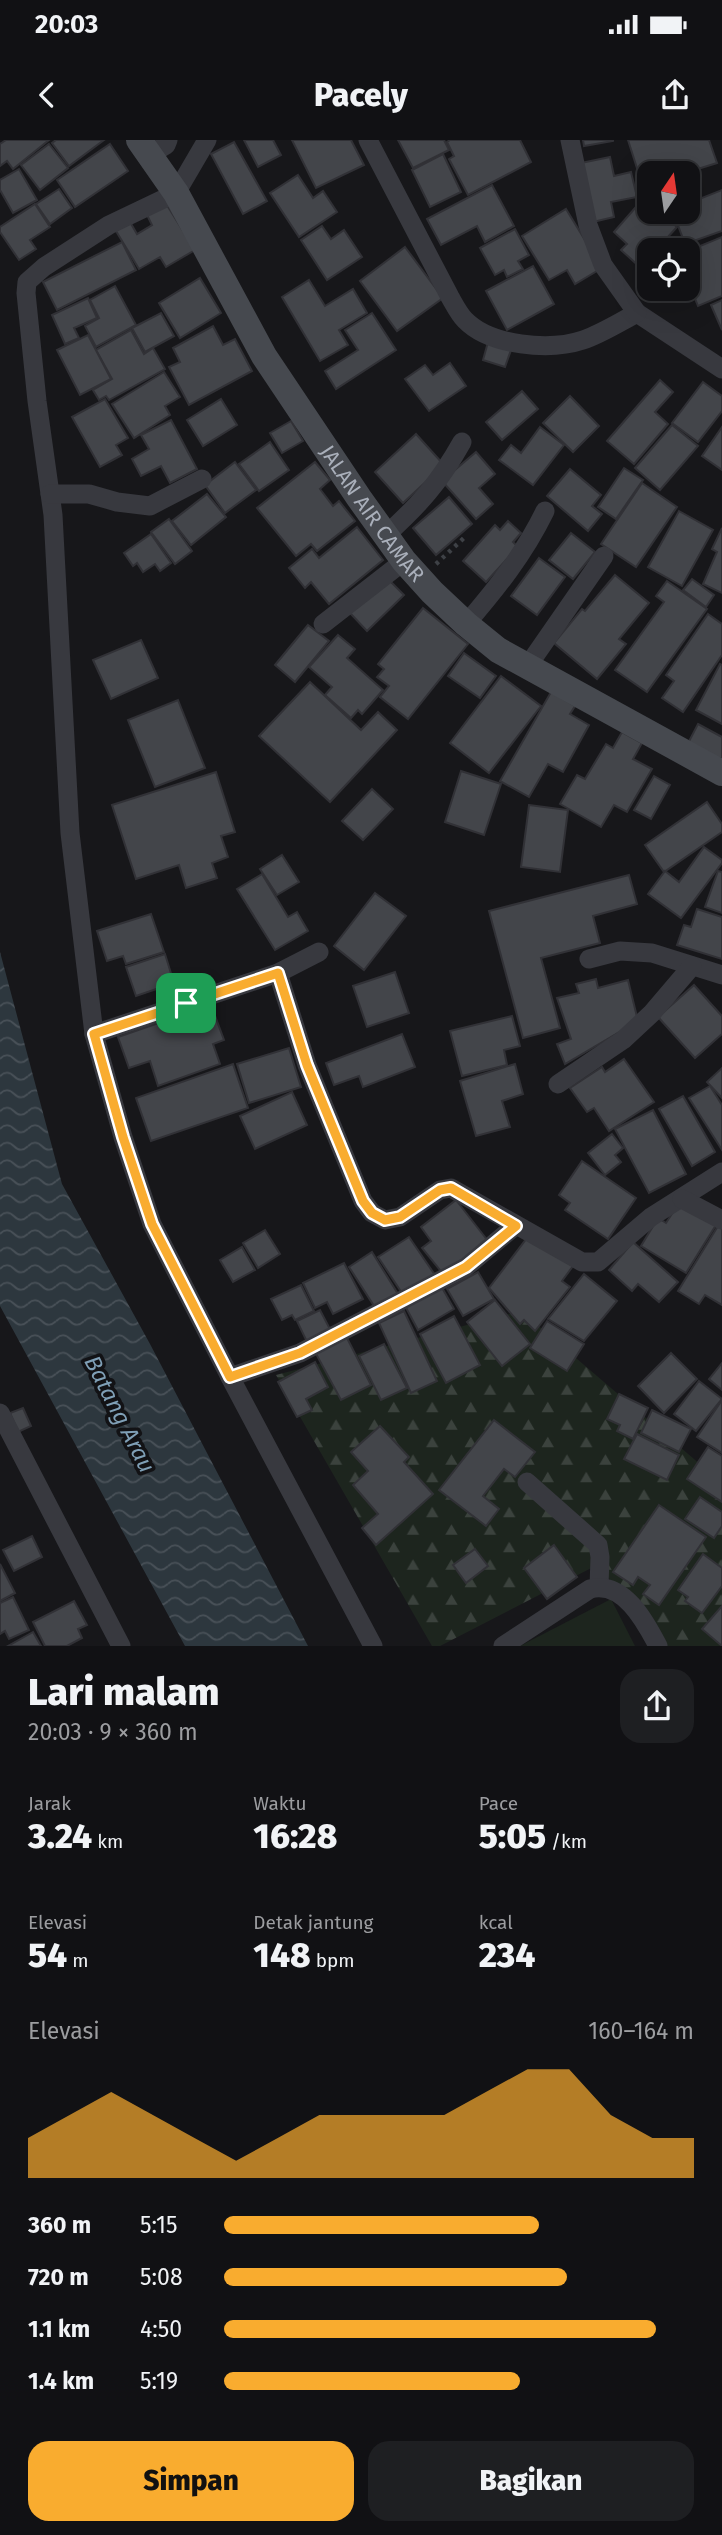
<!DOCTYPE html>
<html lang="id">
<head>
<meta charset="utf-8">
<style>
  body { margin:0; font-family:"Fira Sans",sans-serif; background:#1e1f22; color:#f1f3f6; height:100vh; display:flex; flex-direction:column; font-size:26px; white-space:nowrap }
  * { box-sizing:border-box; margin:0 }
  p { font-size:23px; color:#9c9da0 }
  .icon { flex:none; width:38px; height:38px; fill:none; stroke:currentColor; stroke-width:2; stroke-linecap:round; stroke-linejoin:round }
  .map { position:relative; height:1506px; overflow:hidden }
  .drawer { display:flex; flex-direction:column; background:#111114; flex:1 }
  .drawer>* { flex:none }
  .needle { width:46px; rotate:13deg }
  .controls { position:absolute; left:637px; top:21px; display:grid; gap:14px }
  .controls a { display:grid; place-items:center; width:63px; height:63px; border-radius:14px; background:#111114; box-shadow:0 7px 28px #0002,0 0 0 2px #303134; font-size:35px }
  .pin { position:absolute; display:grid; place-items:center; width:60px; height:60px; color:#fff; margin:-30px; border-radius:14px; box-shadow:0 4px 10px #0006 }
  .round { display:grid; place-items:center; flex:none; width:74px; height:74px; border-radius:21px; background:#1e1f22 }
  .headline { display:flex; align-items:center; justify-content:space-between; height:119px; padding:0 28px }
  h1 { font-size:38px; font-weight:800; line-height:52px }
  .metrics { display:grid; grid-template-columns:repeat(3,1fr); gap:10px; height:119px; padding:7px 28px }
  .metrics div { display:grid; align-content:center }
  .metrics b { font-size:35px; font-weight:800 }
  .metrics small { font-size:19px; font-weight:400 }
  .metrics p { font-size:19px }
  .chart { height:196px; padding:14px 28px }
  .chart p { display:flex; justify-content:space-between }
  .chart svg { width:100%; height:126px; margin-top:7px; fill:#f9ac2f; opacity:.7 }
  .action { display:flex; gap:14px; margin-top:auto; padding:14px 28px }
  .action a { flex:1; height:80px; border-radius:21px; background:#f9ac2f; color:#111; font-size:28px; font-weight:800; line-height:80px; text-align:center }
  .action a+a { background:#1e1f22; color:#f1f3f6 }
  ul { padding:0 28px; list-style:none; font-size:23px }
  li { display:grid; grid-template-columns:112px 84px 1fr; align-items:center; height:52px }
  li i { height:18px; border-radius:9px; background:#f9ac2f }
  .status { display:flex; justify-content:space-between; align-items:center; height:49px; padding:0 35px; background:#111114; direction:ltr }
  .status svg { height:19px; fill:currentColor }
  header { display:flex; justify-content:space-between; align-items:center; height:91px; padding:0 28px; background:#111114; font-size:32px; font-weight:800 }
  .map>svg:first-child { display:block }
</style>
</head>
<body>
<div class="status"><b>20:03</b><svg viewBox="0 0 49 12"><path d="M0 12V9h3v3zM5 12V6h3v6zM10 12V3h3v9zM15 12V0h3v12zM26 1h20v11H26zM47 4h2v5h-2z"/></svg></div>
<header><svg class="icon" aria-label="back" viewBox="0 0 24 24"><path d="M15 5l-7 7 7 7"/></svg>Pacely<svg class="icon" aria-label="share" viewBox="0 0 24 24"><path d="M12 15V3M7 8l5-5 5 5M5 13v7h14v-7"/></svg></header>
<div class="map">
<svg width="722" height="1506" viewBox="0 0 722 1506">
  <defs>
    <pattern id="forest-firs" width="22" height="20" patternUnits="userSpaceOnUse" patternTransform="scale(1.75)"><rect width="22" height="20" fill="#1d251e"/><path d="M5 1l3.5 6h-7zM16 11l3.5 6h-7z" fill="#3b423d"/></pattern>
    <pattern id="water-waves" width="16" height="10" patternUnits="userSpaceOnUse" patternTransform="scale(1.75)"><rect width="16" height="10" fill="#2d373e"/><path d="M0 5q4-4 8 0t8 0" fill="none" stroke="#495158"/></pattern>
  </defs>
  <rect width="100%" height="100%" fill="#17171a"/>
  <path fill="url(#forest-firs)" d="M521 1171 722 1343V1506H657L599 1424 440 1506H432L276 1235Z"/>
  <path fill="#1d251e" d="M611 1459 635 1506H520Z"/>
  <path fill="url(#water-waves)" d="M0 812 62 1044 150 1204 308 1506H185L0 1166Z"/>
  <g fill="#43454a" stroke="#313136" stroke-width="2">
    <path d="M6 0H49L13 29 7 21 0 26V4Z"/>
    <path d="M56 0H104L69 26 52 3Z"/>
    <path d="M244 0H273L281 15 258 27Z"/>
    <path d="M292 0H351L364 25 316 48Z"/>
    <path d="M398 0H444L449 10 413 28Z"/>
    <path d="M450 0H520L531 22 468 55 449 19 454 16 447 2Z"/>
    <path d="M583 0H613V1L584 6Z"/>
    <path d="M628 0H709L717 23 685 33H649V45L643 47Z"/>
    <path d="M234 2 267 61 243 74 211 14Z"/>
    <path d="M49 4 68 28 40 50 21 25Z"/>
    <path d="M110 4 128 31 75 67 57 40Z"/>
    <path d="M443 14 461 52 430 67 412 30Z"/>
    <path d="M610 17 614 36 631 32 637 57 611 62 614 77 593 82 581 23Z"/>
    <path d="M19 29 37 60 13 73 0 50V40Z"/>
    <path d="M298 35 313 58 323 51 337 72 299 97 270 53Z"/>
    <path d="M688 41 697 60 722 50V91L685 104 673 72H688Z"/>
    <path d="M492 45 514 86 485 102 477 86 441 105 427 79Z"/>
    <path d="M59 49 72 68 50 84 36 64Z"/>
    <path d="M643 59 649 64V72H659L677 87 656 110H649V118L641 128 621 110 627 104 614 92Z"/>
    <path d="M165 62 195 110 166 127 160 117 139 129 116 91 130 82 137 94 152 85 146 73Z"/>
    <path d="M35 64 50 87 30 100 36 109 19 120 0 92V87Z"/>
    <path d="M566 69 602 128 575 144 567 130 549 140 522 96Z"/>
    <path d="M322 86 331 99 344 90 362 117 327 140 301 100Z"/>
    <path d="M515 89 529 115 518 121 523 129 507 137 504 130 495 135 480 108Z"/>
    <path d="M722 97V156L698 166 688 141V138L694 135 688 121V111Z"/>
    <path d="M122 102 136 130 57 170 43 142Z"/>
    <path d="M405 107 443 158 397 191 360 141Z"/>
    <path d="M533 126 554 164 507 190 486 151Z"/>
    <path d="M200 138 221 173 180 198 159 163Z"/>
    <path d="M309 140 325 166 353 149 367 173 339 190 348 205 320 221 282 157Z"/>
    <path d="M115 146 136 185 96 207 85 186 99 178 90 160Z"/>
    <path d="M88 158 97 178 74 188 79 198 65 204 52 175Z"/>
    <path d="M722 160V190L711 165Z"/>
    <path d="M161 173 174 196 145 212 132 188Z"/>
    <path d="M372 173 396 210 336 249 325 231 358 210 345 190Z"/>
    <path d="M213 186 223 205 235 199 252 231 189 265 169 227 180 222 173 208Z"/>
    <path d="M131 190 144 214 153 208 165 229 109 260 106 256 99 260 93 250 112 239 96 210Z"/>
    <path d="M88 195 111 239 80 255 57 210Z"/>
    <path d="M488 202 511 210 505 227 483 220Z"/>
    <path d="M450 223 466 246 429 271 405 239 425 225 433 235Z"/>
    <path d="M164 232 180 257 165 266 170 275 134 298 112 264Z"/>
    <path d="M660 240 673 252 655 272 668 284 634 324 607 301Z"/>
    <path d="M703 242 722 256V271L698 302 672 283Z"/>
    <path d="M522 251 538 269 502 300 486 282Z"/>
    <path d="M570 256 599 286 573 312 543 283Z"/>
    <path d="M105 259 128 298 116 305 122 315 100 327 72 277Z"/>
    <path d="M221 259 237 285 203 306 187 280Z"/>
    <path d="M171 280 197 329 170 343 161 326 141 336 132 319 149 309 141 295Z"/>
    <path d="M291 281 303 301 282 313 270 293Z"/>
    <path d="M672 285 698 306 660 350 635 328Z"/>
    <path d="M540 287 564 305 533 345 499 320 511 305 521 313Z"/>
    <path d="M722 287V330L702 316Z"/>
    <path d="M416 294 444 325 403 363 375 332Z"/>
    <path d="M270 302 289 330 259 351 239 324Z"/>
    <path d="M476 312 495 334 479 348 493 364 476 379 442 341Z"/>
    <path d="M235 322 256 350 225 373 205 345Z"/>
    <path d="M315 322 330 340 320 349 333 366 339 361 355 381 317 411 311 404 296 416 257 368Z"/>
    <path d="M624 328 643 340 616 379 598 367Z"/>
    <path d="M570 329 601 355 592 366 602 374 588 391 547 356Z"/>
    <path d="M642 343 677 367 636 427 601 404Z"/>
    <path d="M207 354 226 377 191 405 172 381Z"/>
    <path d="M449 357 472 384 436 415 413 388Z"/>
    <path d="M679 371 713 390 682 446 648 427Z"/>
    <path d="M169 379 192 411 175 424 151 392Z"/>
    <path d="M508 381 521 393 513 402 518 407 486 442 463 421 495 385 500 390Z"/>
    <path d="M357 387 383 420 329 464 311 442 305 448 289 428 312 409 319 418Z"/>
    <path d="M722 388V453L703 444 717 412 712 409Z"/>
    <path d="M571 393 595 412 573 439 549 420Z"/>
    <path d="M151 394 171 423 160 431 155 424 143 432 137 423 133 426 124 413Z"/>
    <path d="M539 418 565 437 537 475 511 456Z"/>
    <path d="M615 435 649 463 619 499 626 504 597 539 554 503 582 469 585 471Z"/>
    <path d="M386 437 404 455 367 491 350 473Z"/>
    <path d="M692 439 714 455 706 467 683 450Z"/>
    <path d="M667 441 707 469 647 552 615 530 664 462 656 456Z"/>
    <path d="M423 468 468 504 408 579 380 557 389 546 377 537 384 529 378 524Z"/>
    <path d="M708 474 722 484V515L683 572 662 558 674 541 666 535Z"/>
    <path d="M308 485 329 501 295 542 275 525Z"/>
    <path d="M338 495 355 509 347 518 383 550 362 574 358 570 351 578 325 555 332 547 309 527Z"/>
    <path d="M141 500 158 538 111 559 93 520Z"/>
    <path d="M464 513 496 536 480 558 448 536Z"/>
    <path d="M720 524 722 525V584L696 570Z"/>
    <path d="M501 536 541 566 489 633 450 603Z"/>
    <path d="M310 542 361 590 378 572 397 590 330 662 259 596Z"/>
    <path d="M551 552 575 566 570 574 589 585 563 632 548 624 529 657 500 641Z"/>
    <path d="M178 560 205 628 155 647 128 580Z"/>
    <path d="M698 584 722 597V617L718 624 686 607Z"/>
    <path d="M622 592 642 603 633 619 652 629 627 672 614 665 601 687 560 664 577 635 585 639 606 604 613 608Z"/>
    <path d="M461 631 501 644 484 695 445 682Z"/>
    <path d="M216 632 235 692 221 696 228 717 212 723 217 738 186 748 179 725 136 739 112 665Z"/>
    <path d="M654 636 670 645 651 679 634 670Z"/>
    <path d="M372 649 393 669 363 700 342 681Z"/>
    <path d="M707 662 722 684V692L664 732 645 705Z"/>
    <path d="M529 665 568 670 560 732 521 727Z"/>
    <path d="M704 707 722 720V723L681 778 648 754 665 731 679 742Z"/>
    <path d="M282 715 299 742 277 755 260 729Z"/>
    <path d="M718 731 722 732V773L705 767Z"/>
    <path d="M262 734 288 777 297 772 308 791 275 810 237 749Z"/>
    <path d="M629 735 637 764 593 776 600 803 541 818 560 888 523 898 489 771Z"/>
    <path d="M375 753 406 776 364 830 334 806Z"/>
    <path d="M697 769 722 777V819L677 805 684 785 691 787Z"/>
    <path d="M151 774 164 812 126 824 123 816 107 821 97 791Z"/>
    <path d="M165 814 174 843 136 856 126 827Z"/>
    <path d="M395 832 409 873 367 887 353 846Z"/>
    <path d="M596 839 598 848 628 840 638 881 565 924 557 904 571 899 557 858 579 853 576 844Z"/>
    <path d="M694 845 722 876V894L695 918 658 877Z"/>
    <path d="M211 865 224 900 213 904 220 924 158 946 150 921 129 928 118 897Z"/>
    <path d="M512 876 520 906 504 910 507 925 462 936 450 891Z"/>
    <path d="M402 894 415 927 363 947 359 936 334 945 326 923Z"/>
    <path d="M289 908 301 947 249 963 237 924Z"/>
    <path d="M624 919 654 962 609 991 594 968 587 972 570 948 602 927 605 932Z"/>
    <path d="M233 924 248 968 151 1001 136 958Z"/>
    <path d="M515 924 523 954 502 961 510 987 476 996 460 941Z"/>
    <path d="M722 928V958L707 942Z"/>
    <path d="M710 946 722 965V1010L689 958Z"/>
    <path d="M292 952 307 985 255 1009 240 976Z"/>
    <path d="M683 956 715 1012 692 1026 659 969Z"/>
    <path d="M653 970 686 1034 649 1053 615 989Z"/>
    <path d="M612 994 623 1008 615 1015 621 1022 605 1035 588 1013Z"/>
    <path d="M582 1021 636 1058 608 1099 565 1070 570 1063 559 1055Z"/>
    <path d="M456 1060 488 1101 444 1135 422 1108 431 1101 421 1087Z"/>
    <path d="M679 1063 716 1085 686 1133 641 1106 658 1078 666 1083Z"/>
    <path d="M718 1086 722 1089V1165L705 1155 699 1164 678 1151Z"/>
    <path d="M265 1090 280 1114 258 1128 243 1103Z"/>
    <path d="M530 1094 573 1126 562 1141 570 1147 535 1191 524 1180 520 1184 489 1148Z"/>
    <path d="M409 1097 435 1135 404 1156 378 1117Z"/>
    <path d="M633 1102 678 1142 659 1162 638 1144 632 1151 609 1130Z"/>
    <path d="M242 1107 255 1130 233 1142 220 1120Z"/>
    <path d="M372 1112 398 1154 376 1169 349 1127Z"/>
    <path d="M344 1123 363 1159 333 1174 327 1162 315 1168 303 1143Z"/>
    <path d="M478 1132 494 1159 463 1176 447 1149Z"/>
    <path d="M584 1134 617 1161 584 1201 548 1179Z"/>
    <path d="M440 1144 454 1169 418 1190 404 1164Z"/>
    <path d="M301 1145 314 1171 295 1180 292 1175 282 1180 271 1159Z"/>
    <path d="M495 1160 530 1204 502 1226 467 1182Z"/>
    <path d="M320 1170 332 1193 308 1204 297 1181Z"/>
    <path d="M404 1171 437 1241 411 1253 379 1183Z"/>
    <path d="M454 1176 480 1225 446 1243 420 1194Z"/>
    <path d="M547 1181 584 1204 567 1231 530 1208Z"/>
    <path d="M346 1196 371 1245 341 1260 315 1212Z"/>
    <path d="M384 1204 407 1248 381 1260 359 1216Z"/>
    <path d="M671 1213 697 1239 664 1273 638 1246Z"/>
    <path d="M315 1222 328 1247 306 1259 312 1270 297 1277 278 1242Z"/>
    <path d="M722 1223V1250L709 1239Z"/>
    <path d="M699 1241 722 1259 696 1291 674 1274Z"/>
    <path d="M619 1254 648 1268 633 1299 617 1291 620 1285 607 1279Z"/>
    <path d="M722 1260V1313L697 1297Z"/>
    <path d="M23 1268 31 1286 18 1292 10 1273Z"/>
    <path d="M652 1270 691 1289 679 1312 641 1293Z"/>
    <path d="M494 1280 535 1312 515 1337 504 1329 483 1356 499 1369 486 1386 439 1350Z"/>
    <path d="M380 1286 409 1317 404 1322 433 1354 376 1405 362 1388 378 1374 353 1345 368 1331 351 1312Z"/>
    <path d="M637 1294 679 1315 667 1340 624 1319Z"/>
    <path d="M708 1307 722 1316V1362L687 1339Z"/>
    <path d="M700 1357 722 1372V1386L714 1398 685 1379Z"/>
    <path d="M659 1365 706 1397 659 1465 643 1454 650 1445 638 1437 633 1445 613 1432Z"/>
    <path d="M32 1396 42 1417 14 1431 3 1410Z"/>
    <path d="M554 1405 577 1437 547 1459 524 1428Z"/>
    <path d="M475 1409 488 1426 466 1443 453 1425Z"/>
    <path d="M703 1414 722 1428V1446L702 1473 685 1461 688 1457 678 1450Z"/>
    <path d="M0 1424 15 1453 0 1461Z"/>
    <path d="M13 1457 29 1490 9 1499 5 1491 0 1494V1463Z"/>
    <path d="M74 1461 87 1485 78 1489 82 1498 67 1506H45L33 1482Z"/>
    <path d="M722 1466V1506L702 1489Z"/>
    <path d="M33 1492 41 1506H8Z"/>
  </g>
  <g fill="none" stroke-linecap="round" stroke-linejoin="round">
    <path stroke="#3e4146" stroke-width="4.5" stroke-dasharray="3.5 5" stroke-linecap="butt" d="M436 424 465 397"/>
    <g stroke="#38393f" stroke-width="19">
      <path d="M207 0 176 53 109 85 44 127 27 142 26 153 37 261 53 375 70 693 94 894 123 997 152 1084 230 1237 373 1506"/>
      <path d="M368 0 450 157C454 164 459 174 465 180 490 206 550 211 583 200 601 194 620 182 637 173L722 229"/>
      <path d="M570 0 588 85 603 125 637 173"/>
      <path d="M149 15 166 5 168 0"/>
      <path d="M50 354H89L117 362 150 366 202 339"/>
      <path d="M386 395C420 364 439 343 462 302"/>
      <path d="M323 484 404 421"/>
      <path d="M466 484C497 448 524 414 545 371"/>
      <path d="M527 527 604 416"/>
      <path d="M589 819 620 811 652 813 722 835"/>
      <path d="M278 833 307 925 363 1061 372 1073 385 1080 400 1077 440 1050 451 1048 582 1122H598L651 1077 722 1032"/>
      <path d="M94 894 278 833 319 812"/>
      <path d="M558 944 623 900 652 873 692 826"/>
      <path d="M682 1059 722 1080"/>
      <path d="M230 1237 300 1213 391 1166 466 1127 515 1086"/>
      <path d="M0 1273 121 1506"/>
      <path d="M527 1342 598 1405 600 1417 599 1447"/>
      <path d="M503 1506 590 1449C623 1440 645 1481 658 1506"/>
    </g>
    <path stroke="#46494f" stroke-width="26" id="s1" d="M139 0 176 53 264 216 359 358 404 421 432 452 466 484 498 510 722 633"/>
  </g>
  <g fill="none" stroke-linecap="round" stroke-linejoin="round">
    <g stroke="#fff" stroke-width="14">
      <path id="route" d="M278 833 307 925 363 1061 372 1073 385 1080 400 1077 440 1050 451 1048 516 1086 466 1127 391 1166 300 1213 230 1237 152 1084 123 997 94 894Z"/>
    </g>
    <use href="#route" stroke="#f9ac2f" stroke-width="9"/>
  </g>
  <g text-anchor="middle" stroke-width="7" stroke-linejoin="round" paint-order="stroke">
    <g font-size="21" fill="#a9afba" stroke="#121215">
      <text dy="7" stroke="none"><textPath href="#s1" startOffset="441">JALAN AIR CAMAR</textPath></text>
    </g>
    <g font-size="23" font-style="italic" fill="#7f9fb6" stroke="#121215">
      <text transform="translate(120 1274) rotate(63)" y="8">Batang Arau</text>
    </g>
  </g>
</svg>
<div class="controls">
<a><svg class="needle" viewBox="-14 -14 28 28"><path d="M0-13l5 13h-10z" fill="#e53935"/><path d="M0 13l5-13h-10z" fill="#9c9da0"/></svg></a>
<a><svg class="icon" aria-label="locate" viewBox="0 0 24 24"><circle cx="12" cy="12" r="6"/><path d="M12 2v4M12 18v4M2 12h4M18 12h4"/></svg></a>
</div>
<div class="pin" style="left:186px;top:863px;background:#1e9e55"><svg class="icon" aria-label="arrive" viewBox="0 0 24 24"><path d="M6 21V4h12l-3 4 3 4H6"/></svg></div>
</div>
<section class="drawer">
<div class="headline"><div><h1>Lari malam</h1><p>20:03 · 9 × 360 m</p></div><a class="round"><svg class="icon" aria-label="share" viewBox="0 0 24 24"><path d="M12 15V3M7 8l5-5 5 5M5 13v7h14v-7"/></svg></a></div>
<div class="metrics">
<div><p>Jarak</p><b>3.24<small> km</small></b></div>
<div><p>Waktu</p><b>16:28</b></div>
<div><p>Pace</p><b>5:05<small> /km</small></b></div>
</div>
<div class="metrics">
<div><p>Elevasi</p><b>54<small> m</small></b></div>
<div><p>Detak jantung</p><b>148<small> bpm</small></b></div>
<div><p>kcal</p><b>234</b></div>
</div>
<div class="chart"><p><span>Elevasi</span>160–164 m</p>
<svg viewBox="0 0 160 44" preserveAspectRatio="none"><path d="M0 44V30L10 22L20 14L30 22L40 30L50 38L60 30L70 22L80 22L90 22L100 22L110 14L120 6L130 6L140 22L150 30L160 30V44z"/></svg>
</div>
<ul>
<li><b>360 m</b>5:15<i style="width:67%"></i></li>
<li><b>720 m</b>5:08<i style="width:73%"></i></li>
<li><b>1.1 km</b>4:50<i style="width:92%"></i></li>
<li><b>1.4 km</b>5:19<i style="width:63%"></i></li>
</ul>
<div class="action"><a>Simpan</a><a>Bagikan</a></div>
</section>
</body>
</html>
